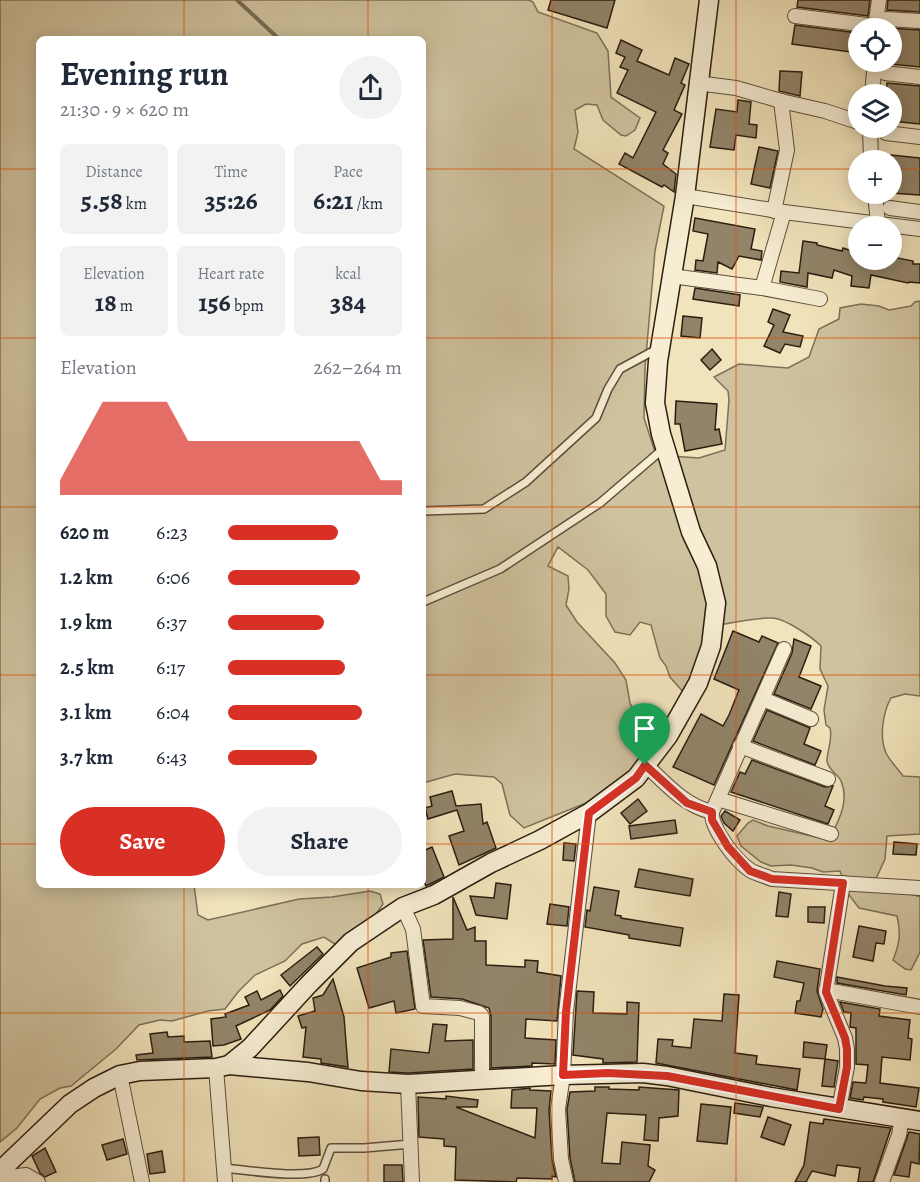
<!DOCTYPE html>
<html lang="en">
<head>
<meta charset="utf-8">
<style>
  body { margin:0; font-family:Alegreya,serif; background:#f2f2f3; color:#1f2937; height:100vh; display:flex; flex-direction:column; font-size:22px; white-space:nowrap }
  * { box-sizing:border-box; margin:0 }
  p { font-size:20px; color:#747a83 }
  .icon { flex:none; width:33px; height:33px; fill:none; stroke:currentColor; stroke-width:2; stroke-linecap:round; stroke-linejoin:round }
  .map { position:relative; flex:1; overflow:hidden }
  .drawer { position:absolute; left:36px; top:36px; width:390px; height:852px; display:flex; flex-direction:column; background:#fff; border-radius:9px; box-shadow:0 3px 15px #0003 }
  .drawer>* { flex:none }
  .controls { position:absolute; left:848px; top:18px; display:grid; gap:12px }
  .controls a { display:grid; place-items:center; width:54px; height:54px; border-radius:50%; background:#fff; box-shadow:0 3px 15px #0003; font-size:30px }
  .pin { position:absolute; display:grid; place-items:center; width:51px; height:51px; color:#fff; margin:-62px -26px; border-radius:50% 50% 50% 0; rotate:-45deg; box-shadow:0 0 6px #0007 }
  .pin .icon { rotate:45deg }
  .round { display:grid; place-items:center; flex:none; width:63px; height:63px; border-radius:32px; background:#f2f2f3 }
  .summary { display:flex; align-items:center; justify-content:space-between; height:102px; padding:0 24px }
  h1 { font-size:33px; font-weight:700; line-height:45px }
  .metrics { display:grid; grid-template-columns:repeat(3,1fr); gap:9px; height:102px; padding:6px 24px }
  .metrics div { display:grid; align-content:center; border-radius:9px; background:#f2f2f3; text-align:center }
  .metrics b { font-size:26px; font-weight:700 }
  .metrics small { font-size:16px; font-weight:400 }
  .metrics p { font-size:16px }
  .chart { height:168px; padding:12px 24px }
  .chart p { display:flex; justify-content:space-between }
  .chart svg { width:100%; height:108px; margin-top:6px; fill:#d93025; opacity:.7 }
  .action { display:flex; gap:12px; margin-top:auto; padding:12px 24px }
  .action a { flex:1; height:69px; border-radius:36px; background:#d93025; color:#fff; font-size:24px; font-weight:700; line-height:69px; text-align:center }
  .action a+a { background:#f2f2f3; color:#1f2937 }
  ul { padding:0 24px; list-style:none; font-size:20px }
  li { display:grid; grid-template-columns:96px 72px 1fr; align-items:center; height:45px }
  li i { height:15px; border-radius:8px; background:#d93025 }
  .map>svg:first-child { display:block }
</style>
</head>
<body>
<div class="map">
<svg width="920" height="1182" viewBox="0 0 920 1182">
  <rect width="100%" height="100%" fill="#f1e3bb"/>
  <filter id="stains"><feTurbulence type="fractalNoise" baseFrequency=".00333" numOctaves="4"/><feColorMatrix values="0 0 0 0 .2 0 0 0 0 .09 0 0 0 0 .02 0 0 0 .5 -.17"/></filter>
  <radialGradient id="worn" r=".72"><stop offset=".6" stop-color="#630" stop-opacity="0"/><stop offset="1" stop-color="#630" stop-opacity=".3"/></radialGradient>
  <path fill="#cfc29e" stroke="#7d7058" stroke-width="1.5" d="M0 0H529L533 2 538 12 597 33 608 51 611 97 640 118 635 130 626 136 621 135 603 120 597 105 586 104 575 110 578 132 574 149 664 206 655 251 645 368 644 418 656 455 699 458 725 450 729 400 728 391 714 377 739 364 788 368 809 357 819 329 839 319 840 308 861 304 879 306 889 310 911 306 915 302 920 301V696L905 694 891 698C883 712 879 737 886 753 890 761 898 769 903 776L920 777V834L887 836 885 859 875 881 920 897V952L911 970 905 969 893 960C900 943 901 933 897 916L859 908 849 895 840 871 823 872 812 868 791 865 771 866 761 862 741 846 737 836 748 823 753 820 768 826 829 840C838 822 850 801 841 781 838 774 828 770 827 761 827 750 833 740 830 728L826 725 824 710 828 686 820 669 821 646C812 637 786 619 773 618 752 617 729 624 708 627L698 665 684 693 670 677 666 666 660 658 651 625 640 622 630 635 615 632 606 616V594L588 570 558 547 548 566 568 576 569 589 566 605 577 622 615 663 626 680 630 703 640 723 653 726 662 734 639 766 591 801 524 828 510 815 502 784 494 777 455 774 423 783V39H39V885H194L198 915 208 920 299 899 332 897 370 891 380 894 383 904 376 914 338 946 324 937 302 944 285 961 255 975 238 992 225 1009 208 1011 172 1021 160 1020 139 1025 116 1049 71 1086 60 1088 40 1099 17 1128 0 1142Z"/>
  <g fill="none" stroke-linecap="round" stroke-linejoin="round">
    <path stroke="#7a6c54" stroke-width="4" d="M237 0 279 39"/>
  </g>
  <g fill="#928469" stroke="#2b1e11" stroke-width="1.5">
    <path d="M551 0H615L607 28 548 10Z"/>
    <path d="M798 0H870L868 16 797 7Z"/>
    <path d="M888 0H920V12L887 10Z"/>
    <path d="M795 25 858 33V53L792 44Z"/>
    <path d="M888 28 920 30V67L891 64V28Z"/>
    <path d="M621 40 642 50 637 61 669 75 675 58 689 64 681 83 685 85 674 110 682 114 663 150 668 153 663 164 676 174 674 192 664 185 662 187 619 164 625 153 633 158 656 112 617 93 628 70 620 67 625 57 616 53Z"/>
    <path d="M780 71 802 72 800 96 779 91Z"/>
    <path d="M887 83 920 86V124L891 121V94H886Z"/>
    <path d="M738 100 751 102 749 124 757 125 756 138 736 135 734 150 710 147 716 109 737 112Z"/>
    <path d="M759 147 778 151 770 188 751 184Z"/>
    <path d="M891 155 920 158V195L891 193Z"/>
    <path d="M695 218 755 229 751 249 762 251 761 260 739 256 732 269 718 262 717 273 695 270 696 260 703 261 708 234 693 231Z"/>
    <path d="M803 241 817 243V245L842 251 843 248 858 253V260H892L893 257 913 261V264H920V283L909 282 908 283 871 275 869 288 851 286 852 276 834 270 832 278 808 273 807 287 780 282 781 271 799 273Z"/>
    <path d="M695 288 740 295 739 306 693 299Z"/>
    <path d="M773 309 790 315 783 332 803 336 800 347 785 344 780 353 764 346 774 325 768 322Z"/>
    <path d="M683 316 702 318 700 338 681 336Z"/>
    <path d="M712 349 721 360 710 370 701 360Z"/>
    <path d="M676 401 717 404 715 430 719 429 722 444 685 451 680 424H675Z"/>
    <path d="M733 631 759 642 762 636 778 643 714 785 673 767 701 714 723 726 729 715 739 690 714 679Z"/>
    <path d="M794 639 811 646 799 677 821 686 811 709 774 694 792 653Z"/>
    <path d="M767 710 810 728 804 744 821 751 815 765 753 741Z"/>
    <path d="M752 760 825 787 833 786 825 806 834 810 828 824 731 792 740 772 745 774Z"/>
    <path d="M452 791 456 806 481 804 483 824 487 822 496 848 459 865 449 836 464 831 457 810 428 819 425 808 432 806 430 797Z"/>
    <path d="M638 799 647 811 630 824 621 813Z"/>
    <path d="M725 811 740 820 733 831 724 823 721 816Z"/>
    <path d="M675 820 677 833 631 839 629 826Z"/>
    <path d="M894 842 917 844 916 855 893 854Z"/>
    <path d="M564 843 576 844 574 861 563 860Z"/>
    <path d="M432 847 444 877 426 886 423 879V851Z"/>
    <path d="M639 869 693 879 690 896 635 887Z"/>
    <path d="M496 883 511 885 507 919 476 915 470 896 494 898Z"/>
    <path d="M594 887 619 891 615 915 621 916V918L683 928 680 946 629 938V935L585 927 587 910 590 911Z"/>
    <path d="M779 892 791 894 788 917 776 916Z"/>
    <path d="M453 897 467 930 475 927V941H486V965L525 967V960L538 961 537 972 561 976 557 1021 526 1019 525 1038 556 1040 555 1064 532 1063V1066L491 1068V1016L489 1008 462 999 431 997 423 940 453 939Z"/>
    <path d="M550 904 569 907 567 926 547 924Z"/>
    <path d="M808 907H825L824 923 808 922Z"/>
    <path d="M859 926 886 931 884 944 876 943 873 961 853 957Z"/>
    <path d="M317 947 323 954 290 986 281 975Z"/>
    <path d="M407 951 415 1009 396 1013 394 1001 369 1008 357 968 391 957V953Z"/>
    <path d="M777 961 820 969 817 991 823 1009 821 1017 795 1013 797 1001H800L804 983 774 977Z"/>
    <path d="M837 977 885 986 907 988 906 995 837 983Z"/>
    <path d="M333 979 344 1017 348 1067 321 1063V1059L303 1057 306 1027 302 1028 298 1016 315 1011 313 998 323 995Z"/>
    <path d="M280 990 283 996 270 1010 236 1026 241 1039 224 1045 213 1046 211 1019 226 1017 225 1014 249 1005 245 997 257 991 261 1000Z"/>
    <path d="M577 991 594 992 593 1013 627 1014V1002L639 1003 637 1062 603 1063V1059L573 1055Z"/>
    <path d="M724 994 739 995 735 1053 757 1056 756 1064 800 1069 797 1090 656 1063 658 1039 673 1040 672 1046 691 1048 694 1019 722 1021Z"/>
    <path d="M840 1002 880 1009 879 1016 910 1020 908 1038 912 1039 910 1060 882 1057 880 1083 919 1088 916 1107 883 1102V1099L864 1097 863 1100 850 1098 853 1082 866 1083 868 1065 856 1064V1028L850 1027 851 1013 844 1012Z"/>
    <path d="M433 1024 447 1025 445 1041 473 1040V1069L408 1073 389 1072 391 1049 429 1053Z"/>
    <path d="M167 1032 168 1037 184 1036V1042L210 1041 212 1057 137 1060 136 1055 153 1053 150 1034Z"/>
    <path d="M804 1042 827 1045 825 1059 803 1057Z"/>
    <path d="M825 1059 838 1061 834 1087 822 1086Z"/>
    <path d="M595 1087H609V1089L639 1090V1087L679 1090 678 1116 659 1118 658 1141 644 1140 646 1115 607 1113 602 1163 620 1164 622 1142 650 1145 648 1166 655 1170 649 1182H575L570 1158 567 1109 570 1092 595 1091Z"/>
    <path d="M530 1088V1090L551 1091 549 1110 552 1160 556 1177 552 1176V1179L517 1178 516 1182 455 1180 456 1147 444 1146V1139L419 1137 418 1097 446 1099V1096L478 1100 477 1107H456L535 1138 537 1108H511L512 1090Z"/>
    <path d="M735 1103 763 1107 760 1117 734 1113Z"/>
    <path d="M701 1104 731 1107 727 1144 697 1141Z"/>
    <path d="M768 1117 791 1125 784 1145 761 1137Z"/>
    <path d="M824 1119 891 1128 873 1182H858L860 1168 837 1165 835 1176 812 1171 806 1182H795L804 1165 810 1122 823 1124Z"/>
    <path d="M909 1132 920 1134 919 1164 911 1162 909 1177 894 1175Z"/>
    <path d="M319 1137 320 1155 299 1156 298 1138Z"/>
    <path d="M123 1139 127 1154 107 1160 102 1145Z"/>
    <path d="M45 1148 56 1172 45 1177 40 1173 32 1156Z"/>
    <path d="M162 1151 165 1172 150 1174 147 1154Z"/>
    <path d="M384 1165H402L403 1182H384Z"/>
  </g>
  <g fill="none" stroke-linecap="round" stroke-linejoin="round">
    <g stroke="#5c4f3c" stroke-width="10">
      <g id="lane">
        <path d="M423 511 484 509 526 482 596 418 608 389 620 369 657 349"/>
        <path d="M423 602 500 569 600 503 663 449"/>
        <path d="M224 1168C247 1170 305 1180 323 1169L331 1148H364L411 1144"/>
        <path d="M325 1179V1182"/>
      </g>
    </g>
    <g stroke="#5c4f3c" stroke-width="16">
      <g id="street">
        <path d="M795 16 875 26"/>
        <path d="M886 19 920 21"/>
        <path d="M875 28 879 0"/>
        <path d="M885 73 920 77"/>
        <path d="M697 83 736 88 781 101 825 111 858 122"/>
        <path d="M872 94 875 62"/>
        <path d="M870 128 871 160"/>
        <path d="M886 133 920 137"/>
        <path d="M875 194 878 223"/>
        <path d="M685 196 784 212 920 229"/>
        <path d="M890 208 920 212"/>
        <path d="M774 211 787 150 781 101"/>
        <path d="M671 276 762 288 820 299"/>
        <path d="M762 288 784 212"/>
        <path d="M763 699 811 719"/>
        <path d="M740 746 828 779"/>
        <path d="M646 765C666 784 685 806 712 812L784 649"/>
        <path d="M718 799 831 834"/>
        <path d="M712 812C711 829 736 861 750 870 756 874 766 876 772 879L920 888"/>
        <path d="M403 907 413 929 423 1006 460 1008 479 1013 482 1016V1080"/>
        <path d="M826 990 920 1007"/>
        <path d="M216 1068 225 1182"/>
        <path d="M120 1075 142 1182"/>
        <path d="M408 1084 412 1182"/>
        <path d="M839 1109 847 1067V1049L845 1038 826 992 843 883"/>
        <path d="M0 1178 26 1175 38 1182"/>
        <path d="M566 1182 561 1159 558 1109 563 1075 566 1012 589 813"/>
        <path d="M882 1182 899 1135 902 1118"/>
      </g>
    </g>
    <g stroke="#2b1e11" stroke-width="21">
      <g id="secondary">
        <path d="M229 1065 308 1072 361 1081 408 1084 563 1075 643 1073 667 1076 771 1097 920 1121"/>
        <path d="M0 1171 70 1104 94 1088 120 1075 140 1071 216 1068 229 1065 250 1048 309 984 351 942 403 907 434 895 491 863 540 840 589 813 636 778 668 736 698 683 711 646 716 603 707 566 691 532 661 434 655 403 658 361 685 196 709 0"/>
      </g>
    </g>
    <use href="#lane" stroke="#f6edd3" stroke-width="7"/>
    <use href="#street" stroke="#f6edd3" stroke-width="14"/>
    <use href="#secondary" stroke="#f6edd3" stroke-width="18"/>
  </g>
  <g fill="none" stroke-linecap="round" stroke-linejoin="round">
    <g stroke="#fff" stroke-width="12">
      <path id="route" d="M645 765 687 803 712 812V820L728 847 750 871 772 879 843 883 826 992 845 1038 847 1049V1067L839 1109 667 1076 608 1073 563 1075 566 1012 589 813 636 778Z"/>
    </g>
    <use href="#route" stroke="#d93025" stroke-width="8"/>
  </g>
  <path fill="none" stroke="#df560c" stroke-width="1.5" stroke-opacity="0.55" d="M184 0V39M368 0V39M552 0V1182M736 0V1182M0 169H39M423 169H858M891 169H920M0 338H39M423 338H920M0 507H39M423 507H920M0 675H39M423 675H920M0 844H39M423 844H920M184 885V1182M368 885V1182M0 1013H920"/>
  <rect width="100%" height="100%" filter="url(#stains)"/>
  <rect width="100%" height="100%" fill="url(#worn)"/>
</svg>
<div class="controls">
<a><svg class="icon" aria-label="locate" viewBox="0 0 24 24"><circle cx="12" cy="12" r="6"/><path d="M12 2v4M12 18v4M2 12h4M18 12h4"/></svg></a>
<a><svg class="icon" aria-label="layers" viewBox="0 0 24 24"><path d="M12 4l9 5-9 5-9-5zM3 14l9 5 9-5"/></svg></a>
<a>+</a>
<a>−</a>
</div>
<div class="pin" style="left:645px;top:765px;background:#1e9e55"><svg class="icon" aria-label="arrive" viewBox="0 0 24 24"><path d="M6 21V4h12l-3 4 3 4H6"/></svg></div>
<section class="drawer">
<div class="summary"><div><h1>Evening run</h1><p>21:30 · 9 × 620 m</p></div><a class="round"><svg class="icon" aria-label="share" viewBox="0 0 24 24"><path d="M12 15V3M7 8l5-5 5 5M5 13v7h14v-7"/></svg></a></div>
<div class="metrics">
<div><p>Distance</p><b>5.58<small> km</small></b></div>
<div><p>Time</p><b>35:26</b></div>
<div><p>Pace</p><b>6:21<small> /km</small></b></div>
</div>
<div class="metrics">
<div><p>Elevation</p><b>18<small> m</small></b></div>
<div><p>Heart rate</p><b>156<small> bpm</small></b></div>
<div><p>kcal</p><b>384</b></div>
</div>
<div class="chart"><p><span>Elevation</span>262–264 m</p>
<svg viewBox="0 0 160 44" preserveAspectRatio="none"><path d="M0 44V38L10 22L20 6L30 6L40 6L50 6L60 22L70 22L80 22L90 22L100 22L110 22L120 22L130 22L140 22L150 38L160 38V44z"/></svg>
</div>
<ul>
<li><b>620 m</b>6:23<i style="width:63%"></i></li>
<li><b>1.2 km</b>6:06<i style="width:76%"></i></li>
<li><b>1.9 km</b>6:37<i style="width:55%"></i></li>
<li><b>2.5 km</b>6:17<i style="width:67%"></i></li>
<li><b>3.1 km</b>6:04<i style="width:77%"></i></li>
<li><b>3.7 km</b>6:43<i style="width:51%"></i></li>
</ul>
<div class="action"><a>Save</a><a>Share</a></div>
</section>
</div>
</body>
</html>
